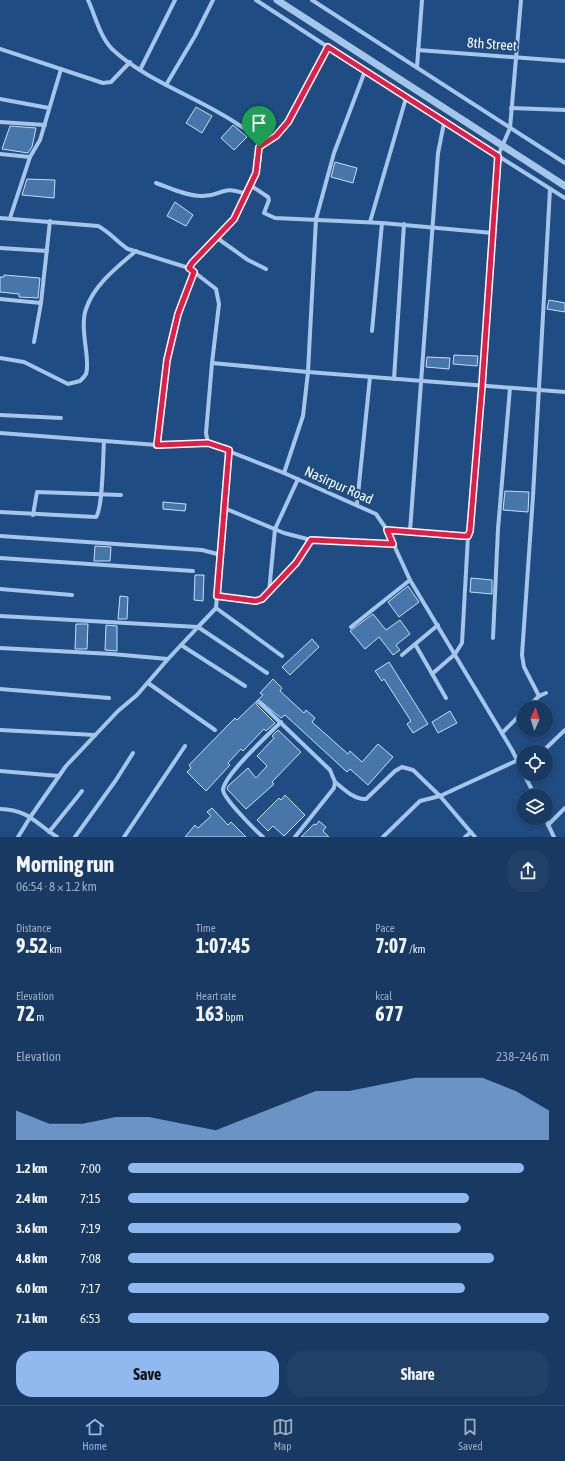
<!DOCTYPE html>
<html lang="en">
<head>
<meta charset="utf-8">
<style>
  body { margin:0; font-family:"Asap Condensed",sans-serif; background:#204068; color:#f1f3f6; height:100vh; display:flex; flex-direction:column; font-size:15px; white-space:nowrap }
  * { box-sizing:border-box; margin:0 }
  p { font-size:13px; color:#9eacbe }
  .icon { flex:none; width:22px; height:22px; fill:none; stroke:currentColor; stroke-width:2; stroke-linecap:round; stroke-linejoin:round }
  .map { position:relative; height:837px; overflow:hidden }
  .details { display:flex; flex-direction:column; background:#173962; flex:1 }
  .details>* { flex:none }
  .needle { width:26px; rotate:3deg }
  .controls { position:absolute; left:517px; top:701px; display:grid; gap:8px }
  .controls a { display:grid; place-items:center; width:36px; height:36px; border-radius:50%; background:#173962; box-shadow:0 2px 6px #0003,0 0 0 1px #365377; font-size:20px }
  .pin { position:absolute; display:grid; place-items:center; width:34px; height:34px; color:#fff; margin:-41px -17px; border-radius:50% 50% 50% 0; rotate:-45deg; box-shadow:0 0 4px #0007 }
  .pin .icon { rotate:45deg }
  .round { display:grid; place-items:center; flex:none; width:42px; height:42px; border-radius:16px; background:#204068 }
  .head { display:flex; align-items:center; justify-content:space-between; height:68px; padding:0 16px }
  h1 { font-size:22px; font-weight:700; line-height:30px }
  .metrics { display:grid; grid-template-columns:repeat(3,1fr); gap:6px; height:68px; padding:4px 16px }
  .metrics div { display:grid; align-content:center }
  .metrics b { font-size:20px; font-weight:700 }
  .metrics small { font-size:11px; font-weight:400 }
  .metrics p { font-size:11px }
  .chart { height:112px; padding:8px 16px }
  .chart p { display:flex; justify-content:space-between }
  .chart svg { width:100%; height:72px; margin-top:4px; fill:#90b9f0; opacity:.7 }
  .button { display:flex; gap:8px; margin-top:auto; padding:8px 16px }
  .button a { flex:1; height:46px; border-radius:16px; background:#90b9f0; color:#111; font-size:16px; font-weight:700; line-height:46px; text-align:center }
  .button a+a { background:#204068; color:#f1f3f6 }
  ul { padding:0 16px; list-style:none; font-size:13px }
  li { display:grid; grid-template-columns:64px 48px 1fr; align-items:center; height:30px }
  li i { height:10px; border-radius:5px; background:#90b9f0 }
  .menu { display:flex; justify-content:space-around; align-items:center; height:56px; border-top:1px solid #365377; background:#173962; font-size:11px; color:#9eacbe }
  .menu a { display:grid; justify-items:center; gap:2px }
  .menu .selected { color:#90b9f0 }
  .map>svg:first-child { display:block }
</style>
</head>
<body>
<div class="map">
<svg width="565" height="837" viewBox="0 0 565 837">
  <rect width="100%" height="100%" fill="#1f4c82"/>
  <g fill="#4776ab" stroke="#cadff7">
    <path d="M196 107 212 116 202 133 186 123Z"/>
    <path d="M233 125 247 137 234 150 221 138Z"/>
    <path d="M10 126 36 128 32 147 28 153 2 149Z"/>
    <path d="M335 162 357 168 353 183 331 177Z"/>
    <path d="M27 179 55 180 54 198 22 195Z"/>
    <path d="M175 202 193 215 186 226 167 216Z"/>
    <path d="M4 275 40 278 38 298 19 297V294L0 292V277H4Z"/>
    <path d="M549 300 565 303V312L547 309Z"/>
    <path d="M454 355 478 356 477 366 453 364Z"/>
    <path d="M427 357 450 358 449 369 426 367Z"/>
    <path d="M505 491 529 492 528 512 503 510Z"/>
    <path d="M163 502 186 504 185 511 163 509Z"/>
    <path d="M95 546 111 547 110 561H94Z"/>
    <path d="M195 575H204L203 601 194 600Z"/>
    <path d="M471 578 492 580V594L470 592Z"/>
    <path d="M408 586 419 602 399 617 388 602Z"/>
    <path d="M120 596 128 597 127 619H118Z"/>
    <path d="M373 614 386 630 400 620 410 634 396 645 400 650 393 655 379 637 365 649 350 631Z"/>
    <path d="M76 624H88L87 649H75Z"/>
    <path d="M106 625 117 626V651L105 650Z"/>
    <path d="M312 639 319 647 290 675 282 667Z"/>
    <path d="M389 662 428 724 413 733 407 724 411 721 384 679 382 681 375 671Z"/>
    <path d="M273 679 282 688 280 691 304 713 306 710 315 718 312 722 348 754 350 751 362 762 378 744 393 757 368 785 350 769 347 772 285 715 281 718 259 700 257 702V705L275 723 266 731 264 729 243 751 241 749 228 763 230 765 206 791 187 772 191 768 189 765 235 718 237 720 263 695 260 693Z"/>
    <path d="M450 711 457 723 438 733 432 722Z"/>
    <path d="M278 730 301 752 272 782 274 784 246 809 227 789 228 786 248 768 256 778 267 766 257 756 274 738 272 736Z"/>
    <path d="M285 795 305 815 284 836 273 826 268 831 257 820 279 798 281 800Z"/>
    <path d="M212 808 228 825 231 822 246 837H185L195 825 198 828 211 816 207 812Z"/>
    <path d="M319 821 326 827 323 831 329 837H301L314 824 316 825Z"/>
  </g>
  <g fill="none" stroke-linecap="round" stroke-linejoin="round">
    <g stroke="#a5c5e9" stroke-width="4">
      <path d="M88 0C95 15 100 37 112 49 146 81 200 98 239 125 245 129 254 133 257 140 262 149 260 164 256 173 248 196 235 219 218 237 208 248 196 255 189 268"/>
      <path d="M256 0 406 98 565 198"/>
      <path d="M312 0 565 163"/>
      <path d="M0 49 103 83 111 82 130 62"/>
      <path d="M418 50 565 61"/>
      <path d="M417 67 422 0"/>
      <path d="M140 70 175 0"/>
      <path d="M166 85 195 36 213 0"/>
      <path d="M0 99 49 108"/>
      <path d="M511 108 565 110"/>
      <path d="M0 122 45 125"/>
      <path d="M259 147 276 136 288 121 328 47"/>
      <path d="M0 154 30 157"/>
      <path d="M156 183C170 188 186 196 201 196 222 197 220 184 246 194"/>
      <path d="M250 185 268 197 269 200 264 213 275 218 382 223 493 233"/>
      <path d="M0 218 98 226C110 232 117 242 128 249L189 268 216 289 219 304 212 363 206 433 208 443"/>
      <path d="M10 218 30 157 40 140 61 69"/>
      <path d="M370 222 406 98"/>
      <path d="M217 238 248 260 266 269"/>
      <path d="M0 248 47 251"/>
      <path d="M0 299 41 303"/>
      <path d="M372 331 382 223"/>
      <path d="M34 342 41 303 50 221"/>
      <path d="M0 358 24 362 68 384 80 381C82 379 85 376 86 374 91 361 79 329 86 309 94 285 117 267 136 251"/>
      <path d="M212 363 308 372 565 392"/>
      <path d="M394 379 404 224"/>
      <path d="M0 415 61 418"/>
      <path d="M0 433 157 445 208 443 284 473 376 514 387 530 410 580 512 750 524 774"/>
      <path d="M157 445 167 360 178 315 194 272"/>
      <path d="M284 473 303 416 308 372 316 219 334 153 365 71"/>
      <path d="M357 504 370 377"/>
      <path d="M224 508 229 451"/>
      <path d="M0 512 96 517C103 508 103 455 104 441"/>
      <path d="M33 515 37 492 121 495"/>
      <path d="M387 530 463 536H468L470 531 482 386 498 156 510 128 521 0"/>
      <path d="M410 531 438 153 444 123"/>
      <path d="M0 536 202 550 221 555"/>
      <path d="M0 558 193 571"/>
      <path d="M0 589 72 595"/>
      <path d="M269 592 275 529 298 479"/>
      <path d="M217 596 256 601 262 599 296 563 311 540"/>
      <path d="M216 608 224 508 284 533 311 540 393 544"/>
      <path d="M0 616 198 627 168 659 137 695 118 711 66 766 31 816 18 837"/>
      <path d="M351 627 410 580"/>
      <path d="M493 638 498 529 510 388"/>
      <path d="M415 644 446 698"/>
      <path d="M181 645 245 686"/>
      <path d="M0 648 112 654 168 659"/>
      <path d="M402 655 438 625"/>
      <path d="M267 673 198 627 216 608 282 656"/>
      <path d="M432 674 455 654 462 643 468 536"/>
      <path d="M148 683 215 730"/>
      <path d="M0 689 109 698"/>
      <path d="M539 696 524 667 522 655 533 496 550 189"/>
      <path d="M260 703 330 770 335 782 334 788 295 837"/>
      <path d="M527 708 539 696 546 693"/>
      <path d="M0 730 95 735"/>
      <path d="M502 733 524 711"/>
      <path d="M542 752 565 730"/>
      <path d="M0 771 59 776"/>
      <path d="M524 774 535 796"/>
      <path d="M335 782C344 789 354 800 366 799L395 771 402 767 413 770 440 796"/>
      <path d="M0 809C29 810 34 822 57 837"/>
      <path d="M545 818 554 837"/>
      <path d="M548 825 565 808"/>
      <path d="M49 832 82 791"/>
      <path d="M75 837 116 780 133 753"/>
      <path d="M124 837 185 746"/>
      <path d="M263 837C255 830 224 799 223 790 223 776 270 733 281 722"/>
      <path d="M383 837 420 801 440 796"/>
      <path d="M465 837 471 832"/>
      <path d="M475 837 440 796 518 760"/>
    </g>
    <path stroke="#a5c5e9" stroke-width="7" d="M277 0 565 186"/>
  </g>
  <g fill="none" stroke-linecap="round" stroke-linejoin="round">
    <g stroke="#fff" stroke-width="8">
      <path id="route" d="M328 47 498 156 482 386 470 531 468 536H463L387 530 393 544 311 540 296 563 262 599 256 601 217 596 229 450 208 443 157 445 167 360 178 314 194 272 189 268 192 263 234 219 256 173 259 147 276 136 288 122Z"/>
    </g>
    <use href="#route" stroke="#e11d48" stroke-width="5"/>
  </g>
  <g text-anchor="middle" stroke-width="4" stroke-linejoin="round" paint-order="stroke">
    <g font-size="14" fill="#fff" stroke="#1f4c82">
      <text transform="translate(492 44) rotate(4)" y="5">8th Street</text>
      <text transform="translate(339 485) rotate(24)" y="5">Nasirpur Road</text>
    </g>
  </g>
</svg>
<div class="controls">
<a><svg class="needle" viewBox="-14 -14 28 28"><path d="M0-13l5 13h-10z" fill="#e53935"/><path d="M0 13l5-13h-10z" fill="#9eacbe"/></svg></a>
<a><svg class="icon" aria-label="locate" viewBox="0 0 24 24"><circle cx="12" cy="12" r="6"/><path d="M12 2v4M12 18v4M2 12h4M18 12h4"/></svg></a>
<a><svg class="icon" aria-label="layers" viewBox="0 0 24 24"><path d="M12 4l9 5-9 5-9-5zM3 14l9 5 9-5"/></svg></a>
</div>
<div class="pin" style="left:259px;top:147px;background:#1e9e55"><svg class="icon" aria-label="arrive" viewBox="0 0 24 24"><path d="M6 21V4h12l-3 4 3 4H6"/></svg></div>
</div>
<section class="details">
<div class="head"><div><h1>Morning run</h1><p>06:54 · 8 × 1.2 km</p></div><a class="round"><svg class="icon" aria-label="share" viewBox="0 0 24 24"><path d="M12 15V3M7 8l5-5 5 5M5 13v7h14v-7"/></svg></a></div>
<div class="metrics">
<div><p>Distance</p><b>9.52<small> km</small></b></div>
<div><p>Time</p><b>1:07:45</b></div>
<div><p>Pace</p><b>7:07<small> /km</small></b></div>
</div>
<div class="metrics">
<div><p>Elevation</p><b>72<small> m</small></b></div>
<div><p>Heart rate</p><b>163<small> bpm</small></b></div>
<div><p>kcal</p><b>677</b></div>
</div>
<div class="chart"><p><span>Elevation</span>238–246 m</p>
<svg viewBox="0 0 160 44" preserveAspectRatio="none"><path d="M0 44V26L10 34L20 34L30 30L40 30L50 34L60 38L70 30L80 22L90 14L100 14L110 10L120 6L130 6L140 6L150 14L160 26V44z"/></svg>
</div>
<ul>
<li><b>1.2 km</b>7:00<i style="width:94%"></i></li>
<li><b>2.4 km</b>7:15<i style="width:81%"></i></li>
<li><b>3.6 km</b>7:19<i style="width:79%"></i></li>
<li><b>4.8 km</b>7:08<i style="width:87%"></i></li>
<li><b>6.0 km</b>7:17<i style="width:80%"></i></li>
<li><b>7.1 km</b>6:53<i style="width:100%"></i></li>
</ul>
<div class="button"><a>Save</a><a>Share</a></div>
</section>
<nav class="menu">
<a class="selected"><svg class="icon" aria-label="home" viewBox="0 0 24 24"><path d="M3 11l9-7 9 7M6 9v11h12V9"/></svg>Home</a>
<a><svg class="icon" aria-label="map" viewBox="0 0 24 24"><path d="M3 6l6-2 6 2 6-2v14l-6 2-6-2-6 2zM9 4v14M15 6v14"/></svg>Map</a>
<a><svg class="icon" aria-label="saved" viewBox="0 0 24 24"><path d="M7 4h10v16l-5-4-5 4z"/></svg>Saved</a>
</nav>
</body>
</html>
